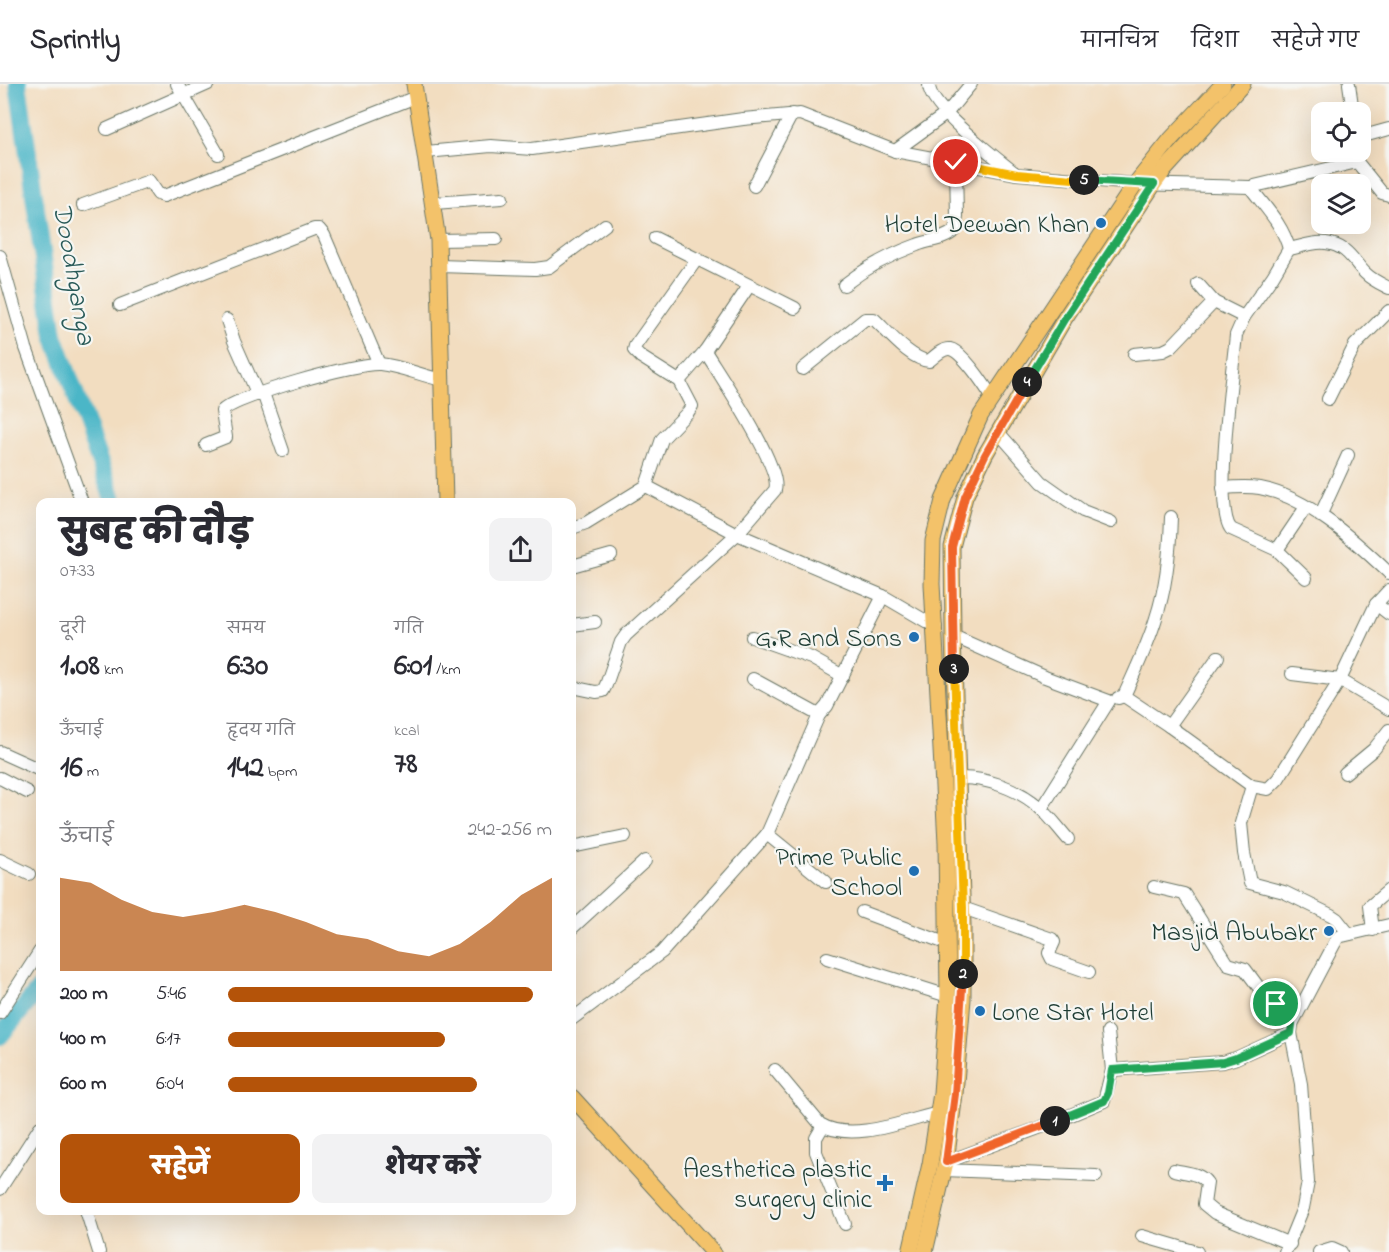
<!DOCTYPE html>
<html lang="hi">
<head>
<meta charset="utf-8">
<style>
  body { margin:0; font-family:"Indie Flower","Playpen Sans Deva",sans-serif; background:#f2f2f3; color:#2b2b33; height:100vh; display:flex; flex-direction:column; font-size:22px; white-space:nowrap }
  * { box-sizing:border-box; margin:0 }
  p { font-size:20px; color:#7c7c81 }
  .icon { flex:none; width:33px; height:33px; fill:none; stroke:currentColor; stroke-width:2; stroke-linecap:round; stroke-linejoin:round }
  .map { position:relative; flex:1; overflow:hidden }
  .details { position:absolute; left:36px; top:414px; width:540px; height:717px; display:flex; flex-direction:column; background:#fff; border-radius:12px; box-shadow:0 6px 24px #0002 }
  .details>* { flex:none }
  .controls { position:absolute; left:1311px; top:18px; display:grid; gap:12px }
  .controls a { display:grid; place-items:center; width:60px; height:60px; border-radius:12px; background:#fff; box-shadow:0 6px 24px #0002; font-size:30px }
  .pin { position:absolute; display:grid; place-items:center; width:51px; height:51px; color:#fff; margin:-26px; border:3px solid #fff; border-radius:50%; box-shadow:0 2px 6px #0007 }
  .km { position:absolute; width:30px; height:30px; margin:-15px; border-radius:50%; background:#222; color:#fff; font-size:16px; line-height:30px; text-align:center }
  .round { display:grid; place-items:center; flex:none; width:63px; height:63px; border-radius:12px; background:#f2f2f3 }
  .headline { display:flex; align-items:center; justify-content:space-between; height:102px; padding:0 24px }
  h1 { font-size:33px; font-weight:800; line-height:45px }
  .figures { display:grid; grid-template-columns:repeat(3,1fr); gap:9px; height:102px; padding:6px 24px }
  .figures div { display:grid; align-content:center }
  .figures b { font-size:30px; font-weight:800 }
  .figures small { font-size:16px; font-weight:400 }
  .figures p { font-size:16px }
  .chart { height:168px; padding:12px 24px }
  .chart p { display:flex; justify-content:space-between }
  .chart svg { width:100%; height:108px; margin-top:6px; fill:#b45309; opacity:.7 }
  .primary-button { display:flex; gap:12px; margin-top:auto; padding:12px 24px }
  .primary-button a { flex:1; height:69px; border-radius:12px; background:#b45309; color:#fff; font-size:24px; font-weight:800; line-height:69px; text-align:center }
  .primary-button a+a { background:#f2f2f3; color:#2b2b33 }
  ul { padding:0 24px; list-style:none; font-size:20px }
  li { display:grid; grid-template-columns:96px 72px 1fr; align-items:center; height:45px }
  li i { height:15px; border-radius:8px; background:#b45309 }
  header { display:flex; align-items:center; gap:36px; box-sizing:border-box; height:84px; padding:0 30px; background:#fff; border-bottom:2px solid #e1e1e2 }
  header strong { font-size:28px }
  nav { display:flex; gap:33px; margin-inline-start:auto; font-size:21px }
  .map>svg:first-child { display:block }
</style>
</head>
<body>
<header>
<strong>Sprintly</strong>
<nav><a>मानचित्र</a><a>दिशा</a><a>सहेजे गए</a></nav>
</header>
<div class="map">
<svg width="1389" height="1168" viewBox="0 0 1389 1168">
  <rect width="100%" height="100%" fill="#f6f6f2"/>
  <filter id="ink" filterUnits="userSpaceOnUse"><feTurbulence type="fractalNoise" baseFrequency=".0167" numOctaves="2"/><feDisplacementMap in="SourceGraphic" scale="12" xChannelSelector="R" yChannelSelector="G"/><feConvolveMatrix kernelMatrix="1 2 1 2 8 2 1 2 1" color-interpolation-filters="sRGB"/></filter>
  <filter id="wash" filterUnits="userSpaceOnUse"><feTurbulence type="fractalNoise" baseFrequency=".008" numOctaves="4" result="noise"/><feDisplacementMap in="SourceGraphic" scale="24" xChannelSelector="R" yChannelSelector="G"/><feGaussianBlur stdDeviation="1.35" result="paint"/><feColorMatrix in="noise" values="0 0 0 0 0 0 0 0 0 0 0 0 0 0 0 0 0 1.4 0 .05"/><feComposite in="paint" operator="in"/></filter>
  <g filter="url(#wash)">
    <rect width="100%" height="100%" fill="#f2ddc0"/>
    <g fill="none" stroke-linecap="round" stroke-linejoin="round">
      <g stroke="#4bb6c7" stroke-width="18">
        <path d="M18 0 54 251 114 418"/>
        <path d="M0 952 40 904"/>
      </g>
    </g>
  </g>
  <g filter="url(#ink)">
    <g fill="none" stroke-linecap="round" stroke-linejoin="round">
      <g stroke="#697565" stroke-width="14">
        <g id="minor">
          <path d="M177 0 218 70"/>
          <path d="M929 0C927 23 997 74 1016 90"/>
          <path d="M1349 0 1353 28"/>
          <path d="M107 45 208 0"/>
          <path d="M1360 53 1389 45"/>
          <path d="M895 67 946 30 971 0"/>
          <path d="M426 68 491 62 532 65 743 35 800 30 895 67 1017 90 1135 100 1250 103 1357 78V68"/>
          <path d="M1357 78 1382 109 1389 111"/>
          <path d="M754 102 792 30"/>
          <path d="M1250 103C1265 123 1283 141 1289 165L1273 192 1244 233 1236 251C1233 284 1213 424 1231 445L1277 466 1306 494"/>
          <path d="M434 119 502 114"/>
          <path d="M83 121 149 97 158 110 164 112 416 13"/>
          <path d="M438 156 496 155"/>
          <path d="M1289 165C1300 163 1314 157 1326 159 1348 162 1352 176 1365 189 1372 196 1381 200 1389 204"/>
          <path d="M0 172 26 264 82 418"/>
          <path d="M697 175 795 224"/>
          <path d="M439 182 535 185 549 183 605 141"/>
          <path d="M1198 200 1214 218 1244 233"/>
          <path d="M844 201C867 183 889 171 917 161 929 156 945 156 955 146L957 133 956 79"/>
          <path d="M120 221 314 145H319L324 151 379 280"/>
          <path d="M227 236 234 257 258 311"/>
          <path d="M1134 270 1163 267 1171 263 1214 218"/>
          <path d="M803 285 865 235H874C888 248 911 276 929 277 935 272 943 264 950 265 962 267 985 302 992 313"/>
          <path d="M679 297 705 267 749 202"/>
          <path d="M263 309 283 367"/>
          <path d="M1328 315 1355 261 1389 227"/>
          <path d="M998 348 1042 398 1083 427 1111 438"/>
          <path d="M206 361 226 353 222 327C237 312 358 278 380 280 401 282 422 292 443 296"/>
          <path d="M646 402 737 450 883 512 936 543"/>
          <path d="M1223 404C1235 403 1247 402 1260 404 1308 413 1354 456 1389 489"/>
          <path d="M1320 432 1348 371"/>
          <path d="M572 444 586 439 646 402 662 355 688 328 692 322 679 297 641 273 634 266 635 262 697 175 655 154"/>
          <path d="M1277 466 1306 423"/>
          <path d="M572 482 611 471"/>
          <path d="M1376 520 1389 530"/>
          <path d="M572 541 595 538"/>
          <path d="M953 552 1045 593 1109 617 1041 725"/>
          <path d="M752 553 811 574 843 592"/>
          <path d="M1292 590 1340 596 1389 625"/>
          <path d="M753 595 819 631"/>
          <path d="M572 603 596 608 603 607 606 601 621 558 626 551 737 450 775 406C783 384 719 290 705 267"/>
          <path d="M1124 612 1169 642 1252 702 1268 705 1278 695 1340 596 1376 520 1389 506"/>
          <path d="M1118 614 1124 612C1135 587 1148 561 1156 534 1167 501 1170 467 1171 433"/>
          <path d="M1169 642 1218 573"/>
          <path d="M0 668 40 686"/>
          <path d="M1345 689 1374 665 1389 646"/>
          <path d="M0 694 27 708"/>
          <path d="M958 694C986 693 1019 705 1040 724 1050 732 1059 745 1068 755"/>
          <path d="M1252 702 1241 739 1244 769 1250 799 1284 808 1331 831 1337 835 1349 850"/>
          <path d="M767 750 826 798"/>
          <path d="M572 763 625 752"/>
          <path d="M0 776 29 790"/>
          <path d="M1154 803 1184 810 1228 880 1245 885 1266 913 1277 919 1292 940"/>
          <path d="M963 824 1052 855 1054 858 1049 869 1052 875 1089 888"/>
          <path d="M862 828 948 860"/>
          <path d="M572 844 645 777"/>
          <path d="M1373 846 1370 822 1389 806"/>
          <path d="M827 874 948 912"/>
          <path d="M0 929 40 867"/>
          <path d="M572 935 662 868 767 750 819 631 827 622 883 512"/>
          <path d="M775 986 820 1040C851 1059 905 1037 938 1029"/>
          <path d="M1112 986 1223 978 1236 974 1291 949"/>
          <path d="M823 1042 816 1054V1068L845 1140"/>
          <path d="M946 1078 1047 1041 1104 1017 1112 986 1108 948"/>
          <path d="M944 1086 1096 1092"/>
          <path d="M1174 1086C1186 1089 1200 1089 1207 1099L1204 1120 1215 1129 1290 1160"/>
          <path d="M0 1105 40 1043"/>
          <path d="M86 1126 99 1168"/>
          <path d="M1142 1152 1197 1168"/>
          <path d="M1285 1168 1303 1124 1308 1098 1301 1000 1291 949 1292 940 1338 853 1389 841"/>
          <path d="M1319 1168 1332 1164 1341 1168"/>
        </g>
      </g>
      <g stroke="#697565" stroke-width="17">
        <g id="major">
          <path d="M414 0 438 156 445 418"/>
          <path d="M572 1013 713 1168"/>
          <path d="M910 1168 930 1080 941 1009 948 912 946 758 932 500 933 457 943 416 981 331 1135 100 1171 55 1223 0"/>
          <path d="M925 1168 946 1078 955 1010 963 915V841L953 552 952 463 965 413 985 371 1065 234 1154 100 1162 89 1243 0"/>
        </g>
      </g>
      <use href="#minor" stroke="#fff" stroke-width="12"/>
      <use href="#major" stroke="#f3c26a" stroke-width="15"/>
    </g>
  </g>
  <g fill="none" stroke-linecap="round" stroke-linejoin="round" filter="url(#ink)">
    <g stroke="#fff" stroke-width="12">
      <path id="split-1" d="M1055 1037 1104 1017 1108 1009 1112 986 1223 978 1236 974 1291 949 1292 940 1276 920"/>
    </g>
    <g stroke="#fff" stroke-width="12">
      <path id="split-2" d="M963 890 955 1010 946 1078 1055 1037"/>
    </g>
    <g stroke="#fff" stroke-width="12">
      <path id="split-3" d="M954 585 963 824V890"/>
    </g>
    <g stroke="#fff" stroke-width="12">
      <path id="split-4" d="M954 585 952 463 965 413 985 371 1027 298"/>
    </g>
    <g stroke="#fff" stroke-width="12">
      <path id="split-5" d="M1027 298 1065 234 1154 100 1084 96"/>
    </g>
    <g stroke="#fff" stroke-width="12">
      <path id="split-6" d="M956 78 1017 90 1084 96"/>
    </g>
    <use href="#split-1" stroke="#22a559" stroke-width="8"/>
    <use href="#split-2" stroke="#f0652b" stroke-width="8"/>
    <use href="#split-3" stroke="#f5b400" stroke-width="8"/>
    <use href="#split-4" stroke="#f0652b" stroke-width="8"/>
    <use href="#split-5" stroke="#22a559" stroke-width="8"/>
    <use href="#split-6" stroke="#f5b400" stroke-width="8"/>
  </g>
  <g fill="#1f6fb2" stroke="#f6f6f2" stroke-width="2">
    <circle cx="1101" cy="139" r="6"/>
    <circle cx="914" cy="553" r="6"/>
    <circle cx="914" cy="787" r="6"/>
    <circle cx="1329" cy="847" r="6"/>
    <circle cx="980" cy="927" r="6"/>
    <path d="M882 1090h6v6h6v6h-6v6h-6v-6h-6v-6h6z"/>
  </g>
  <g text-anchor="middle" stroke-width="4.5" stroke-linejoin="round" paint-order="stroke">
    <g font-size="26" fill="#1f3d34" stroke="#f6f6f2" text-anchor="end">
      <text x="1089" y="148">Hotel Deewan Khan</text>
      <text x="902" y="562">G.R and Sons</text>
      <text x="902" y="781">Prime Public<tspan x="902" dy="30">School</tspan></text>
      <text x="1317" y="856">Masjid Abubakr</text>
      <text x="992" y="936" text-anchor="start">Lone Star Hotel</text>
      <text x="872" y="1093">Aesthetica plastic<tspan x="872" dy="30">surgery clinic</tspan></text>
    </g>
    <g font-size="27" font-style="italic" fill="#2a5b59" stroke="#f6f6f2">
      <text transform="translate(75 190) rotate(80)" y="9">Doodhganga</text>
    </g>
  </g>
</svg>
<div class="controls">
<a><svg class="icon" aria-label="locate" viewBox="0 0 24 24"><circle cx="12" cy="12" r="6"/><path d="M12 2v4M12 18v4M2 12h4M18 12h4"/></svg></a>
<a><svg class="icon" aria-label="layers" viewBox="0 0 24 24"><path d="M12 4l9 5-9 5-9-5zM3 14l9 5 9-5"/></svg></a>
</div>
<div class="pin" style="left:1276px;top:920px;background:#1e9e55"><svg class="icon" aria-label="arrive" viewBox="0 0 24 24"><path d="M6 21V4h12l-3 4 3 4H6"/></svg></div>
<div class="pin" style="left:956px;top:78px;background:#d93025"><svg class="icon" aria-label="check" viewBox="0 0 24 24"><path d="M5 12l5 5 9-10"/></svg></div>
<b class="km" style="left:1055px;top:1037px">1</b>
<b class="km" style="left:963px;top:890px">2</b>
<b class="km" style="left:954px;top:585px">3</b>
<b class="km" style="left:1027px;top:298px">4</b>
<b class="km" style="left:1084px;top:96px">5</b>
<section class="details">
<div class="headline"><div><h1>सुबह की दौड़</h1><p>07:33</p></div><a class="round"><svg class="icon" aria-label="share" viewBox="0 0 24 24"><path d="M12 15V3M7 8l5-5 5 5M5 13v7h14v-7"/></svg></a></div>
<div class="figures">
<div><p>दूरी</p><b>1.08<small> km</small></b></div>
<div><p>समय</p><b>6:30</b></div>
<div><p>गति</p><b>6:01<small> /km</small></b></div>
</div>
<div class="figures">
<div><p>ऊँचाई</p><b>16<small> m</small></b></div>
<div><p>हृदय गति</p><b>142<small> bpm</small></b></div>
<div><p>kcal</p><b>78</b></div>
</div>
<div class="chart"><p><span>ऊँचाई</span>242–256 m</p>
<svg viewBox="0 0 160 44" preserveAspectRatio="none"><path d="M0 44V6L10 8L20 15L30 20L40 22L50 20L60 17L70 20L80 24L90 29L100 31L110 36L120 38L130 33L140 24L150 13L160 6V44z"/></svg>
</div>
<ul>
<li><b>200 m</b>5:46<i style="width:94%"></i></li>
<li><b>400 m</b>6:17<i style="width:67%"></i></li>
<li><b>600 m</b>6:04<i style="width:77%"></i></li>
</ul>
<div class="primary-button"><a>सहेजें</a><a>शेयर करें</a></div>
</section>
</div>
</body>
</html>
